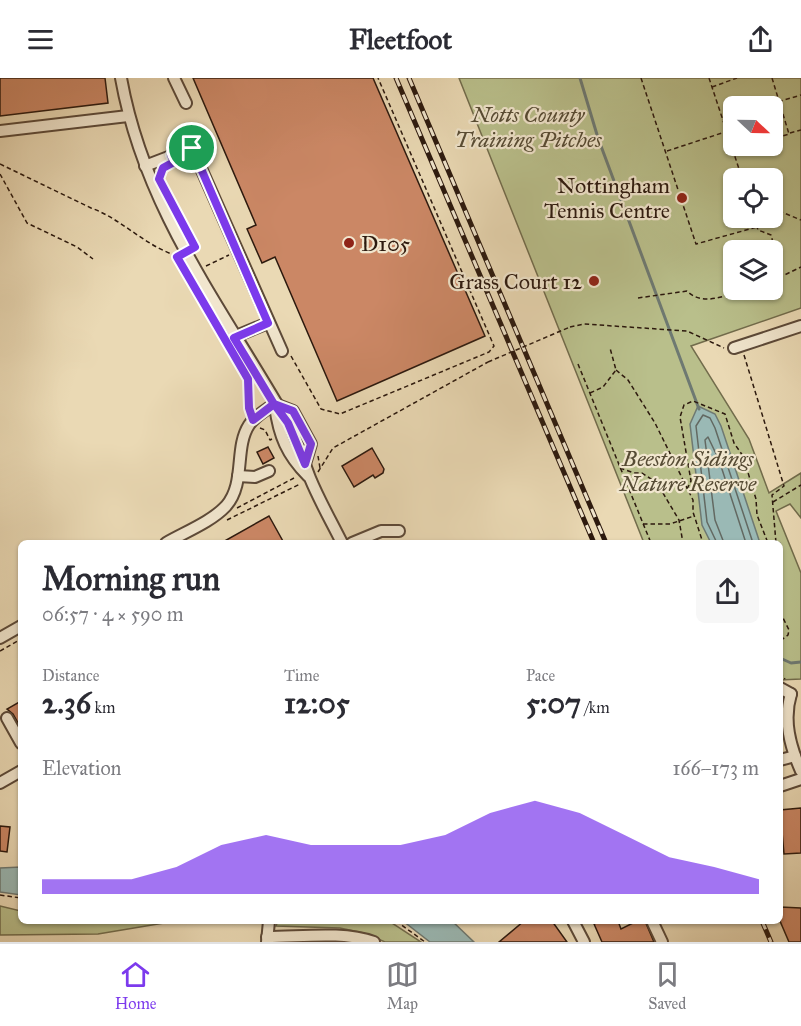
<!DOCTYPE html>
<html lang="en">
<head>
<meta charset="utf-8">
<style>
  body { margin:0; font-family:"IM FELL Great Primer",serif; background:#f7f7f7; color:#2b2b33; height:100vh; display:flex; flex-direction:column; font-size:22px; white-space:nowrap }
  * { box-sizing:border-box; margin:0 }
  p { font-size:20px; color:#7c7c81 }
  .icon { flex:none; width:33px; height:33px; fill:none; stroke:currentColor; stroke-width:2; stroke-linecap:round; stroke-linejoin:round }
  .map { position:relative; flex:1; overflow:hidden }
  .drawer { position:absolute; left:18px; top:462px; width:765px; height:384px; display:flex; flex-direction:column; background:#fff; border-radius:9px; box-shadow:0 2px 4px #0004 }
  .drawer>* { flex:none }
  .needle { width:39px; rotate:112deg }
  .buttons { position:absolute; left:723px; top:18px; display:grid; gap:12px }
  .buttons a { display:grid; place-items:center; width:60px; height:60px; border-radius:9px; background:#fff; box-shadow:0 2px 4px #0004; font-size:30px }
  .pin { position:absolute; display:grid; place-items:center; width:51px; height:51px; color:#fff; margin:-26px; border:3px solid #fff; border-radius:50%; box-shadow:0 2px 6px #0007 }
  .round { display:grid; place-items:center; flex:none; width:63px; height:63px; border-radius:9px; background:#f7f7f7 }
  .overview { display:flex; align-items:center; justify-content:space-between; height:102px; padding:0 24px }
  h1 { font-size:33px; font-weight:700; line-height:45px }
  .metrics { display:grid; grid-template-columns:repeat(3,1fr); gap:9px; height:102px; padding:6px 24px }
  .metrics div { display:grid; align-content:center }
  .metrics b { font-size:30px; font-weight:700 }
  .metrics small { font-size:16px; font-weight:400 }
  .metrics p { font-size:16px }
  .chart { height:168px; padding:12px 24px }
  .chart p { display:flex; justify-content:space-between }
  .chart svg { width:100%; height:108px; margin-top:6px; fill:#7c3aed; opacity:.7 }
  header { display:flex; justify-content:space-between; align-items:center; height:78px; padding:0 24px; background:#fff; font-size:27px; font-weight:700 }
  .tabs { display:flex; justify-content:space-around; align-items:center; height:84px; border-top:2px solid #e1e1e2; background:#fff; font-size:16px; color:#7c7c81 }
  .tabs a { display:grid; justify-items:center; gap:3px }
  .tabs .on { color:#7c3aed }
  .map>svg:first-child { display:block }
</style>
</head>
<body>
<header><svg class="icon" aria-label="menu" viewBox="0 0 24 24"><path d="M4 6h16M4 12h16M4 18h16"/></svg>Fleetfoot<svg class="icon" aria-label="share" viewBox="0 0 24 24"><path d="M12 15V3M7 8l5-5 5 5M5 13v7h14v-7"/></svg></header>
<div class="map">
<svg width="801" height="864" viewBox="0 0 801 864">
  <rect width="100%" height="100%" fill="#ead9b4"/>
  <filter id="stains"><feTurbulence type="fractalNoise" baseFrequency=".00333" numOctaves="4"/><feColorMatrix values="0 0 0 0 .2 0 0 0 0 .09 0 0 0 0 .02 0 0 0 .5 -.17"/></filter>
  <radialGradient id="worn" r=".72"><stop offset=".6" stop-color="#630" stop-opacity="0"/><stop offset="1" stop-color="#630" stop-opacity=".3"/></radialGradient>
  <g fill="#b9bf8b" stroke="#726c4c" stroke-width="1.5" fill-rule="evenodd">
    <path d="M459 0H801V230L691 268 749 361 769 415 801 395V440L790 426 776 433 801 495V601L780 602V465H644ZM734 28H772V68H734ZM734 100H772V140H734ZM734 172H772V212H734Z"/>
    <path d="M0 828 21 833V843H176L98 856 0 857Z"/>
    <path d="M278 843H389L421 864H385L364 855 340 850 276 848Z"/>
  </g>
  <g fill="#9ab9b5" stroke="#6e7972" stroke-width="1.5">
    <path d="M698 328 715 336 721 348 760 465H711L702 447 690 346Z"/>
    <path d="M21 789V817L0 814V790Z"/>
    <path d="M403 843H452L474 864H430Z"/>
  </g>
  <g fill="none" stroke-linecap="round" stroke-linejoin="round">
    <g stroke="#636962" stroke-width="1.5">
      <path d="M717 465 707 444 696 348 703 337 710 340 715 350 753 465"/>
      <path d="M724 465 715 442 705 362 708 359 719 382 746 465"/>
    </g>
    <g stroke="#6e7972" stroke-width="3">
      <path d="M580 0 598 60 699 331"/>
      <path d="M780 580 791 585 801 584"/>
    </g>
  </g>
  <g fill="#cb8765" stroke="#2c190e" stroke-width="1.5">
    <path d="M0 0H105L108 25 0 38Z"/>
    <path d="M193 0H373L485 258 337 323 275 179 262 185 247 151 256 147Z"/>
    <path d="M268 369 274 380 263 386 257 374Z"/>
    <path d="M372 370 384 391 383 395 375 400 373 397 354 409 342 388Z"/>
    <path d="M269 438 284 465H221Z"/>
    <path d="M21 623V650L13 636 7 631Z"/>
    <path d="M801 730V775L784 776 780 732Z"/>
    <path d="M0 748 10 749 7 774 0 773Z"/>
    <path d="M780 829 801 830V864H789L780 843Z"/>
    <path d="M524 843H552L567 864H499Z"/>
    <path d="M601 843H618L621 851 637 843H645L654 864H602L594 846Z"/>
  </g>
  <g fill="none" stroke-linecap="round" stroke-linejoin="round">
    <g stroke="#5c4938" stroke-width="14">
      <g id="minor">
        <path d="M121 0C145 133 223 231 288 345 297 362 303 382 310 400 319 422 331 443 342 465"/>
        <path d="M174 0 186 25"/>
        <path d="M0 53 128 38"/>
        <path d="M145 88 192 70 282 273"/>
        <path d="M234 259 268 245"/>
        <path d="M734 270 801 248"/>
        <path d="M275 326 293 333 311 366 305 386"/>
        <path d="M275 328C279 358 287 377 308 398"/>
        <path d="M238 398 255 399 269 393"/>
        <path d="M166 465C185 454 211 444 226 428 246 405 234 370 249 347 255 338 266 332 274 326"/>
        <path d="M352 465 381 453H399"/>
        <path d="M0 560 21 548"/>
        <path d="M780 610 791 616"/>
        <path d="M791 616C783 642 790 668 801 693"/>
        <path d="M7 640 21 665"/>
        <path d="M780 682 795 678"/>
        <path d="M0 705 21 693"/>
        <path d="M780 708 801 701"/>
        <path d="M573 843 584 864"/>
        <path d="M653 845 662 864"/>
        <path d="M267 859C301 859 343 853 374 864"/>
        <path d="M267 864 269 843"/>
      </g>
    </g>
    <g stroke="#2c190e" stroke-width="1.5" stroke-dasharray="4.5 3" stroke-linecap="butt">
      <path d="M641 0 696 166 757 149"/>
      <path d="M709 0 742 100"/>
      <path d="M772 0 789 56 772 61"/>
      <path d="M712 9 737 0"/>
      <path d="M764 28 801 17"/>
      <path d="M723 42 734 38"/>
      <path d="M790 55 801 52"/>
      <path d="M667 73 725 54"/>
      <path d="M735 74 754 68"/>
      <path d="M0 86 91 130C122 141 146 169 178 178"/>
      <path d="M0 96 27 145 77 169 93 181"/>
      <path d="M772 130 801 142"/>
      <path d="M754 140 758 152 771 157 782 199"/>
      <path d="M206 188 229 177"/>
      <path d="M772 203 801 189"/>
      <path d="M638 220 687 213C703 229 725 217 744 212"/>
      <path d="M216 247 223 259"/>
      <path d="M570 249 584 246 687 253 724 270"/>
      <path d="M228 268 248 301 250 333"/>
      <path d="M744 277 784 408 772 417 776 465"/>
      <path d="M291 278 321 331 340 336 489 274 494 268 378 0"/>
      <path d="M578 286 651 465"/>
      <path d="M616 292 628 302 655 345 693 422V434L703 465"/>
      <path d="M590 315 603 309 616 292 610 270"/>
      <path d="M260 350 265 352 270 362 272 361"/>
      <path d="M318 378 320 390"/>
      <path d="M620 390 634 395H642L657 405 679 442 683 465"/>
      <path d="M318 394 333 370 488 284"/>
      <path d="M687 411 691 403 680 339 684 327 693 323 725 336 734 365 743 378 756 421 757 437 768 465"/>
      <path d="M773 424 801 407"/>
      <path d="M237 430 294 400"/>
      <path d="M227 442 300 406"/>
      <path d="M643 446H670L694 438"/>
      <path d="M780 534 789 552 788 557 780 563"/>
      <path d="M0 573 21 561"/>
      <path d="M780 594 785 601"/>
      <path d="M0 817 21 820"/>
      <path d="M396 843 425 864"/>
    </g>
    <use href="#minor" stroke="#f1e6ce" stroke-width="10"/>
    <g stroke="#2c190e" stroke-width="5">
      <g id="rail">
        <path d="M396 0 594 465"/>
        <path d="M409 0 606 465"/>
        <path d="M762 843 771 864"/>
      </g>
    </g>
    <use href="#rail" stroke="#f1e6ce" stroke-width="3" stroke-dasharray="9" stroke-linecap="butt"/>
    <path stroke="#2c190e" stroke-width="1.5" stroke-dasharray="4.5 3" stroke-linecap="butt" d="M488 284 570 249"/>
  </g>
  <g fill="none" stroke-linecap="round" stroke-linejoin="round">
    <g stroke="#fff" stroke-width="12">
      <path id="route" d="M192 70 171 77 174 84 163 90 159 101 195 169 177 179 248 301 249 330 253 342 274 326 288 345 305 386 311 366 293 333 274 326 234 260 268 245 192 70"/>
    </g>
    <use href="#route" stroke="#7c3aed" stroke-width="8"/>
  </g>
  <g fill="#8f2418" stroke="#f1e6ce" stroke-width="2">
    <circle cx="682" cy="120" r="6"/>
    <circle cx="349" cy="165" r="6"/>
    <circle cx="594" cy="203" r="6"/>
  </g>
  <g text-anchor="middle" stroke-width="4.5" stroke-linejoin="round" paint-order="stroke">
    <g font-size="22" font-style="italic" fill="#564b34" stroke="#f1e6ce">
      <text x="528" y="44">Notts County<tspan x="528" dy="25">Training Pitches</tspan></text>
      <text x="688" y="388">Beeston Sidings<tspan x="688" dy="25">Nature Reserve</tspan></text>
    </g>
    <g font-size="22" fill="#2c190e" stroke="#f1e6ce" text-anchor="end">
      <text x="670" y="115">Nottingham<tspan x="670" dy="25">Tennis Centre</tspan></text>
      <text x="361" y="173" text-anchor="start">D105</text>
      <text x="582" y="211">Grass Court 12</text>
    </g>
  </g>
  <rect width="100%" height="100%" filter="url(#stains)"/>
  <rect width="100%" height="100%" fill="url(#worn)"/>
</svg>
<div class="buttons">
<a><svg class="needle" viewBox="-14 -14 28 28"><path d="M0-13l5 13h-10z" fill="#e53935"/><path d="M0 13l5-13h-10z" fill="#7c7c81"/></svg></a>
<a><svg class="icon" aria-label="locate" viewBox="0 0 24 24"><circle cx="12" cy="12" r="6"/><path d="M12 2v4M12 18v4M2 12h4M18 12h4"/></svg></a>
<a><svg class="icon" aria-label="layers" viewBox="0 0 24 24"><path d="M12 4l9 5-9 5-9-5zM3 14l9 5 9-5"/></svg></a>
</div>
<div class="pin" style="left:192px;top:70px;background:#1e9e55"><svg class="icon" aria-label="arrive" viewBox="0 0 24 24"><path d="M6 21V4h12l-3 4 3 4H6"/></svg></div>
<section class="drawer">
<div class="overview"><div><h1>Morning run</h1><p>06:57 · 4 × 590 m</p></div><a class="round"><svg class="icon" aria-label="share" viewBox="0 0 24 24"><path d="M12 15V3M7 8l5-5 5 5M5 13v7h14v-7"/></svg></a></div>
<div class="metrics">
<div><p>Distance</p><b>2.36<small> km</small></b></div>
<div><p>Time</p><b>12:05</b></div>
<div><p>Pace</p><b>5:07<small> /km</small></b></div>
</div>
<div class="chart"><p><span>Elevation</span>166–173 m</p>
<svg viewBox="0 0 160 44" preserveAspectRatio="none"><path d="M0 44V38L10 38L20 38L30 33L40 24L50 20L60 24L70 24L80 24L90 20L100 11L110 6L120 11L130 20L140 29L150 33L160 38V44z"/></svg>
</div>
</section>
</div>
<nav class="tabs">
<a class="on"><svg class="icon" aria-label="home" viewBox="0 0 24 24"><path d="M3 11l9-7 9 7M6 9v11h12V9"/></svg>Home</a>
<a><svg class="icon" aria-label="map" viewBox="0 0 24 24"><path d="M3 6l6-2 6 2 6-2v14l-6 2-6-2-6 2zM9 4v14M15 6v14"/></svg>Map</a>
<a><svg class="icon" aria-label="saved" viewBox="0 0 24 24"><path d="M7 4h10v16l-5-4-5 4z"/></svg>Saved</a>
</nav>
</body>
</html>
